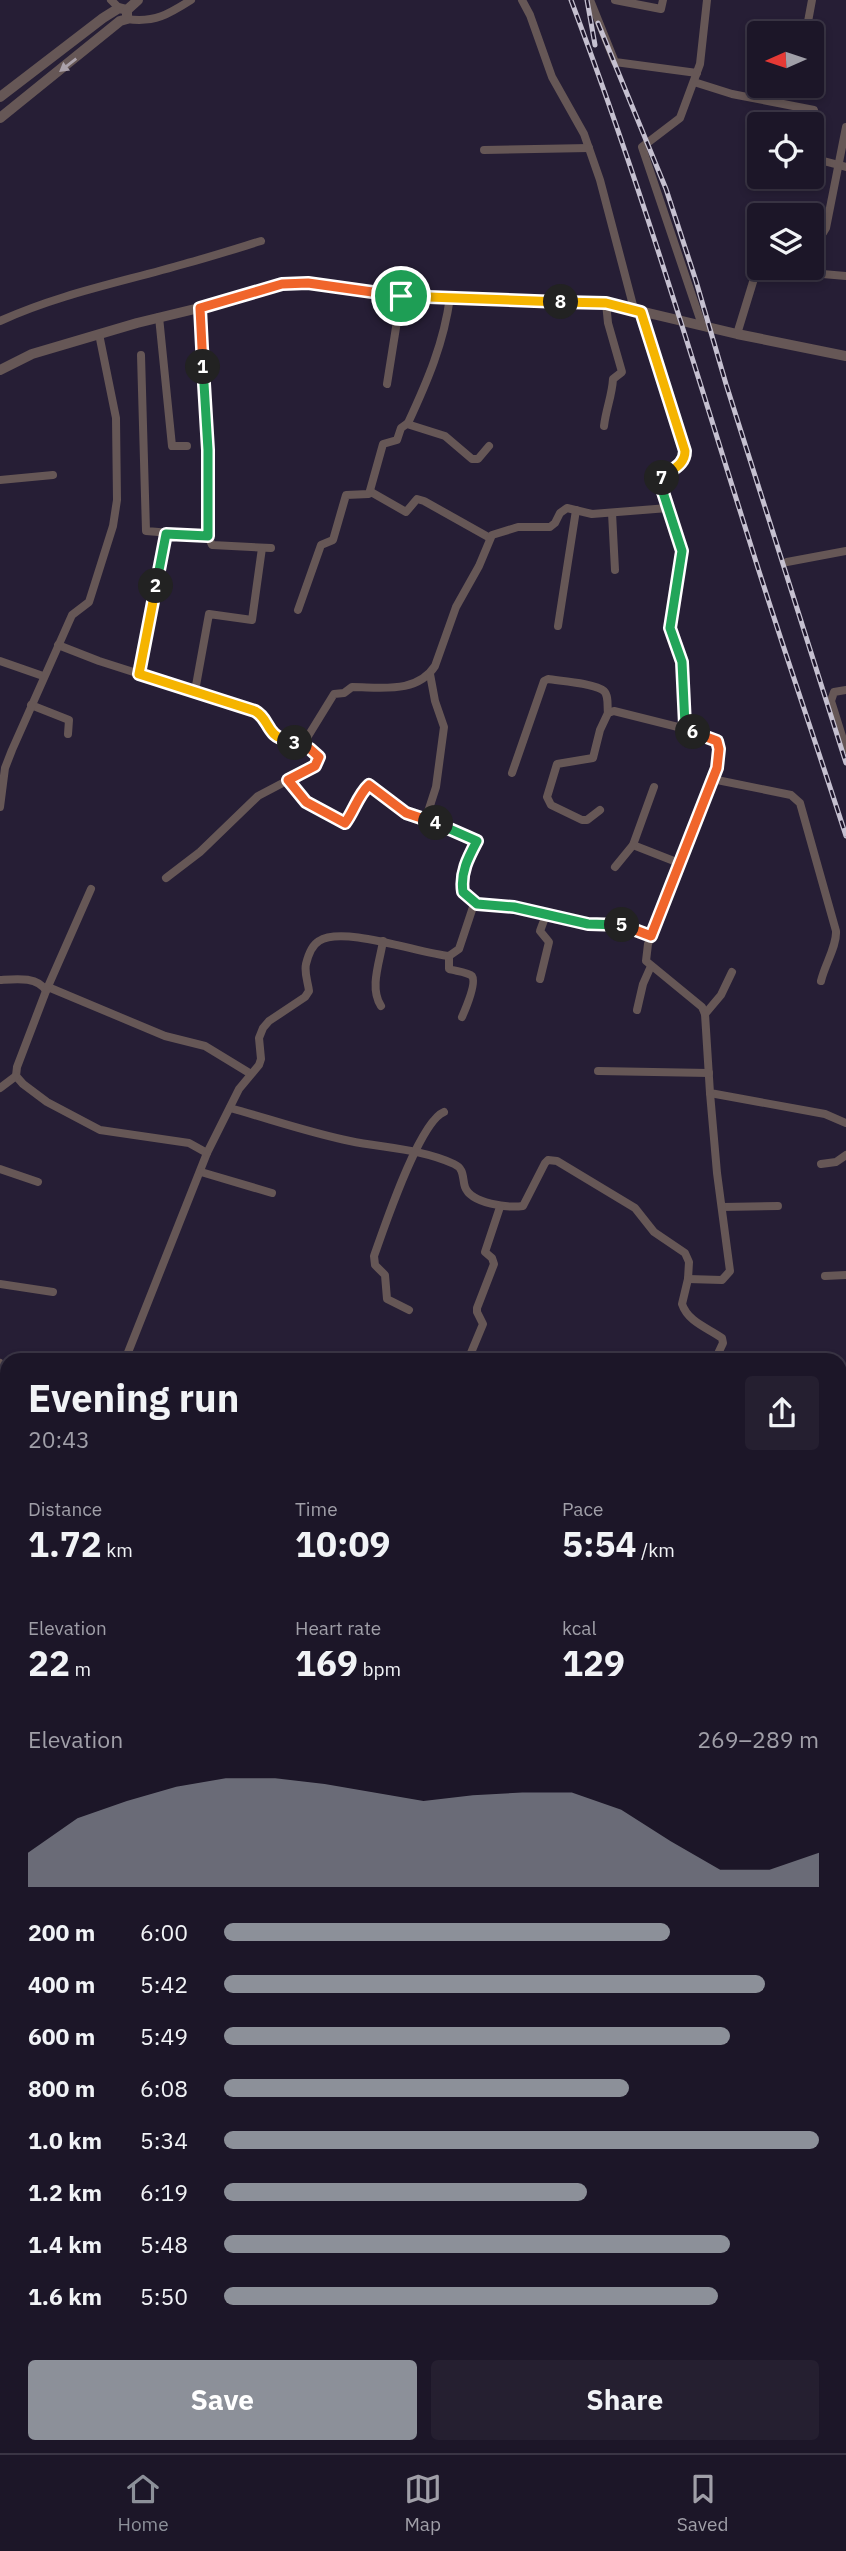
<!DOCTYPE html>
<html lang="en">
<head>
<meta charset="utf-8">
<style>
  body { margin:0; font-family:"IBM Plex Sans",sans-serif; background:#251f30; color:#f1f3f6; height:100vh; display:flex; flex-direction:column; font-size:26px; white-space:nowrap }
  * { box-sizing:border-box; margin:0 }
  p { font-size:23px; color:#a09fa8 }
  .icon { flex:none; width:38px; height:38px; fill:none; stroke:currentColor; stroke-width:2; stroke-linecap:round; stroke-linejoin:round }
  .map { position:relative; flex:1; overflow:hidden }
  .drawer { position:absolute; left:0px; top:1353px; width:847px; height:1101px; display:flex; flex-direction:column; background:#1c1628; border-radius:21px 21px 0 0; box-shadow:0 4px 10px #0003,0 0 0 2px #3a3545 }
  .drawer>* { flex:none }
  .needle { width:46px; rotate:267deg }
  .fabs { position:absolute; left:747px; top:21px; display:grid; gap:14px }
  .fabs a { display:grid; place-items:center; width:77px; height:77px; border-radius:7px; background:#1c1628; box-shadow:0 4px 10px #0003,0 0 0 2px #3a3545; font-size:35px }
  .pin { position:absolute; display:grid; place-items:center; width:60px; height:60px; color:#fff; margin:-30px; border:4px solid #fff; border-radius:50%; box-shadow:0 2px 7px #0007 }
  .km { position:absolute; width:35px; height:35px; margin:-18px; border-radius:50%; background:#222; color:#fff; font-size:19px; line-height:35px; text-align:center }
  .round { display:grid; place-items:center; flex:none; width:74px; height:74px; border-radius:7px; background:#251f30 }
  .overview { display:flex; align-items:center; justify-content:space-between; height:119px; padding:0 28px }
  h1 { font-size:38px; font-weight:800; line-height:52px }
  .metrics { display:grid; grid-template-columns:repeat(3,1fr); gap:10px; height:119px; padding:7px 28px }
  .metrics div { display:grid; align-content:center }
  .metrics b { font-size:35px; font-weight:800 }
  .metrics small { font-size:19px; font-weight:400 }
  .metrics p { font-size:19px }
  .chart { height:196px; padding:14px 28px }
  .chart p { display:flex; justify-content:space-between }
  .chart svg { width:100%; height:126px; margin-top:7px; fill:#8c9099; opacity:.7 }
  .button { display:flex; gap:14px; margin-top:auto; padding:14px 28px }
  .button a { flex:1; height:80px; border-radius:7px; background:#8c9099; color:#fff; font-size:28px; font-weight:800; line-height:80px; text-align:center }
  .button a+a { background:#251f30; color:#f1f3f6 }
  ul { padding:0 28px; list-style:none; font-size:23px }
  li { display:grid; grid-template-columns:112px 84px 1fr; align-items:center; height:52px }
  li i { height:18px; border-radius:9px; background:#8c9099 }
  .menu { display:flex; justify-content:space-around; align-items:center; height:98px; border-top:2px solid #3a3545; background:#1c1628; font-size:19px; color:#a09fa8 }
  .menu a { display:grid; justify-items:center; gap:4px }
  .menu .selected { color:#8c9099 }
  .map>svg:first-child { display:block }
</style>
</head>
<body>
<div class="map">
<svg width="846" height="2453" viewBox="0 0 846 2453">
  <rect width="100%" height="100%" fill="#261e35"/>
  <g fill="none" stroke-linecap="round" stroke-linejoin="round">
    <g stroke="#665756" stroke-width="8">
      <path d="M111 0 119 8"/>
      <path d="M522 0 530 15 552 77 584 134 600 180 634 309"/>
      <path d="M590 0 615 62 697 73"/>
      <path d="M615 0 661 9 663 0"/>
      <path d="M127 19C155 23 169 14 191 0"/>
      <path d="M807 27 812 0"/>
      <path d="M694 82 732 94 814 110 815 115 812 130"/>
      <path d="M484 150 589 148"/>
      <path d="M812 158 846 167"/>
      <path d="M812 232 823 233 826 228 846 127"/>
      <path d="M788 268 799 272 846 276"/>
      <path d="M199 308 208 450V536"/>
      <path d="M641 312 685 451C684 469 663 469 661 486L683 551 670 628 682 662 685 725 686 729 717 741 719 749 717 767 648 944 646 961 702 1007 705 1014 710 1093 825 1114 846 1123"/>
      <path d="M159 317 172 446H187"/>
      <path d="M0 321C59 294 122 282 184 264 210 257 235 249 261 241"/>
      <path d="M702 325 642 147 680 118 700 64 707 0"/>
      <path d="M737 334 760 259"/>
      <path d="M141 355 146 531 208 536 212 545 271 548"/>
      <path d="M387 384 401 296"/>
      <path d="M407 424 445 436 472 459H478L489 446"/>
      <path d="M604 426C606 409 612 396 613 379L622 372 608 323 606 303"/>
      <path d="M0 480 53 475"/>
      <path d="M371 492 406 512 417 499 424 501 490 538"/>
      <path d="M612 513 615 570"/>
      <path d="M787 562 846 551"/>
      <path d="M298 610 321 545 333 540 346 495 369 494 383 444 397 440 401 428 408 423C427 382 444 343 450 297"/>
      <path d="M558 626 576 510"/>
      <path d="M58 645 99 661 255 711C267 717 267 731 278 737 292 744 309 744 319 757L315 766 258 796 200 852 166 878"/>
      <path d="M0 661 43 676"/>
      <path d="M139 674 166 534"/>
      <path d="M846 690 834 692 831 701 846 749"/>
      <path d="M195 691 209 614 252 620 262 548"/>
      <path d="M31 705 69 720 68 734"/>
      <path d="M302 746 334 694 344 693 352 687C381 687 417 694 435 666L456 607 479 566 492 535 518 527H550L555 523 560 513 567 508 592 514 668 508"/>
      <path d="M512 773 544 681 548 679C560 681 595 683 604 691 609 696 607 707 608 713"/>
      <path d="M712 779 791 795 800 803 836 931C837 946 825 964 821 981"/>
      <path d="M288 780 306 802 346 823 363 791 369 785 406 813 426 818 477 841C468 858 460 873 463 892L477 904"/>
      <path d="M0 807 5 768 12 750 72 615 89 602 113 526 117 500 116 418 99 334"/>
      <path d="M600 810 587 820H582L551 805 547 797 557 764 593 758 600 730 608 713 614 711 686 729"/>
      <path d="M426 818 436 787 444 727 435 701 430 674"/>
      <path d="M633 845 679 863"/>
      <path d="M615 867 633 845 654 787"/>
      <path d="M449 956V969C455 971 468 972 472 976 477 983 465 1010 462 1017"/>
      <path d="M540 979 549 942 540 931 546 915"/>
      <path d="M0 980C15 979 38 976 46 991L17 1067 16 1076 23 1084 47 1102 100 1130 189 1143 207 1153 125 1360"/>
      <path d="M48 987 165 1036 205 1046 251 1074"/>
      <path d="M46 991 91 889"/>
      <path d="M381 1006C369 988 380 961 383 941"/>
      <path d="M637 1010 643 984 651 966"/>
      <path d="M705 1014 721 995 732 972"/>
      <path d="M598 1071 709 1073"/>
      <path d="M0 1088 16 1076"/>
      <path d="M230 1108C270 1119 310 1133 350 1141 384 1148 422 1149 454 1164 465 1169 462 1178 465 1187 471 1204 509 1208 523 1206L545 1163 548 1160 557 1161 635 1208 654 1232 685 1253 689 1262 688 1279 682 1304C688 1322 708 1328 722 1338L723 1343 715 1360"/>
      <path d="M207 1153 239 1089 259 1065 261 1059 259 1038 263 1028 269 1021 305 997 309 991C308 982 304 973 306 964 308 956 312 945 319 941 343 925 421 954 449 956L459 949 473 907 481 903 588 924 613 923 651 936"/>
      <path d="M821 1164 836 1162 846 1155"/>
      <path d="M0 1169 38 1182"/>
      <path d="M201 1172 272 1193"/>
      <path d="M722 1207 778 1206"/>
      <path d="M825 1276 846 1275"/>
      <path d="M688 1279 722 1280 730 1271 717 1173 710 1093"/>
      <path d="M0 1284 53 1292"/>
      <path d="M409 1310 387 1299 385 1275 375 1265 374 1256C384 1228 419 1122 444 1112"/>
      <path d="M468 1360 483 1324 477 1312V1308L494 1264 492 1258 485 1252 500 1207"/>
      <path d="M0 1363 7 1374"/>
      <path d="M840 1393 846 1394"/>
      <path d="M0 1462 7 1464"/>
      <path d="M0 1507 7 1485"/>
      <path d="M0 1542 7 1525"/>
      <path d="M840 1542 846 1537"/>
      <path d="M846 1588V1607"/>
      <path d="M0 1779 7 1786"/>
      <path d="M840 1842 846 1844"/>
      <path d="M0 1969 7 1970"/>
      <path d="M0 2060 7 2064"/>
      <path d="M840 2176 846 2167"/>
      <path d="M0 2182 7 2184"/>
      <path d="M840 2200 846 2201"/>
      <path d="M0 2260 7 2263"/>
      <path d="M0 2332 7 2330"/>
      <path d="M0 2438 7 2436"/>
      <path d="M289 2446 316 2453"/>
      <path d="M451 2446 484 2452 496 2446"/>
      <path d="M726 2446 745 2453"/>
      <path d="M158 2453V2449"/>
      <path d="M333 2453 335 2446"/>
      <path d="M690 2453 692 2446"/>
    </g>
    <g stroke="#665756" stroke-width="10">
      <path d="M0 97 103 18 119 8 127 10"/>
      <path d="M0 118 120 21 127 19V10L138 0"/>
      <path d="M0 370 32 354 137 323 199 308 282 284 308 283 401 296 606 303 737 334 846 356"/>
    </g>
    <g stroke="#c5c0d0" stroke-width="5">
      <g id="rail">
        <path d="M571 0C639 180 694 365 752 549 782 645 815 740 846 836"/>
        <path d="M587 0 595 45"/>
        <path d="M598 23 666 189 696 281 726 384 846 763"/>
      </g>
    </g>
    <use href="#rail" stroke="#1d152b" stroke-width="2.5" stroke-dasharray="8" stroke-linecap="butt"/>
  </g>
  <defs><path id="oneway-solid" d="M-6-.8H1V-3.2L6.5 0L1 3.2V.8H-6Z" transform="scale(1.75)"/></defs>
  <use fill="#aaa1aa" href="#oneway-solid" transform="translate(68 65) rotate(142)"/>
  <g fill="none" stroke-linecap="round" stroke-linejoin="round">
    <g stroke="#fff" stroke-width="14">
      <path id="split-1" d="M203 367 200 308 282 284 308 283 401 296"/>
    </g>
    <g stroke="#fff" stroke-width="14">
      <path id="split-2" d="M156 586 166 534 208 536V450L203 367"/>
    </g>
    <g stroke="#fff" stroke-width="14">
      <path id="split-3" d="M156 586 139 674 255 711C266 717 266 726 274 734 279 739 288 741 295 743"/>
    </g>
    <g stroke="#fff" stroke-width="14">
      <path id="split-4" d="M295 743 310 749 319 757 315 766 288 780 306 802 345 823C354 811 358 795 369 785L406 813 436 823"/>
    </g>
    <g stroke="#fff" stroke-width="14">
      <path id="split-5" d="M436 823 477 841C468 858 460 873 463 892L477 904 514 907 588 924 622 925"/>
    </g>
    <g stroke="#fff" stroke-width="14">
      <path id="split-6" d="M622 925 651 936 717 768 719 749 717 741 693 732"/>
    </g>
    <g stroke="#fff" stroke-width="14">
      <path id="split-7" d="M662 478 661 486 682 551 670 628 682 662 685 725 687 729 693 732"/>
    </g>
    <g stroke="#fff" stroke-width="14">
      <path id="split-8" d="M561 302 606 303 641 312 685 451C685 465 672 469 662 478"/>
    </g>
    <g stroke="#fff" stroke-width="14">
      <path id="split-9" d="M401 296 561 302"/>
    </g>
    <use href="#split-1" stroke="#f0652b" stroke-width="9"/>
    <use href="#split-2" stroke="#22a559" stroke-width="9"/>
    <use href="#split-3" stroke="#f5b400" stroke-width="9"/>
    <use href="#split-4" stroke="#f0652b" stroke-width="9"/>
    <use href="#split-5" stroke="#22a559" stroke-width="9"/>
    <use href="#split-6" stroke="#f0652b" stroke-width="9"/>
    <use href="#split-7" stroke="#22a559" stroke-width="9"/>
    <use href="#split-8" stroke="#f5b400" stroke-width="9"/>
    <use href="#split-9" stroke="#f5b400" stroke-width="9"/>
  </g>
</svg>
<div class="fabs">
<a><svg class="needle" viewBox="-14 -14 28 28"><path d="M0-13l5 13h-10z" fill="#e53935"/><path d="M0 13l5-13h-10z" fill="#a09fa8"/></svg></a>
<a><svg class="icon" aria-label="locate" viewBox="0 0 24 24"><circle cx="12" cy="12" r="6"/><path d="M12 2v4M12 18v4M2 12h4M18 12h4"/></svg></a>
<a><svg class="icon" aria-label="layers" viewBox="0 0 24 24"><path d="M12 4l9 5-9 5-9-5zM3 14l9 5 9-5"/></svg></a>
</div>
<div class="pin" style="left:401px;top:296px;background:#1e9e55"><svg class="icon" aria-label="arrive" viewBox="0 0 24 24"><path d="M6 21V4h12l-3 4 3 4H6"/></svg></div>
<b class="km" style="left:203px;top:367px">1</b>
<b class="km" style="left:156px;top:586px">2</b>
<b class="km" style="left:295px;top:743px">3</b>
<b class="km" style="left:436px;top:823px">4</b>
<b class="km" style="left:622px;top:925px">5</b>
<b class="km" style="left:693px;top:732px">6</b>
<b class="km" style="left:662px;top:478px">7</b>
<b class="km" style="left:561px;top:302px">8</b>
<section class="drawer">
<div class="overview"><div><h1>Evening run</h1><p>20:43</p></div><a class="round"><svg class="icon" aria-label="share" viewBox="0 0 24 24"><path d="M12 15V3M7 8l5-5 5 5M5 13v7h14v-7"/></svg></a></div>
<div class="metrics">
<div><p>Distance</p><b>1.72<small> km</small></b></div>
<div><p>Time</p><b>10:09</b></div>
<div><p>Pace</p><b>5:54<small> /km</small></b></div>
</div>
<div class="metrics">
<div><p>Elevation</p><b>22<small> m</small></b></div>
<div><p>Heart rate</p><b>169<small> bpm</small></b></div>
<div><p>kcal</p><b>129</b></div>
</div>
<div class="chart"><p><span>Elevation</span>269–289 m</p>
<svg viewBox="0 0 160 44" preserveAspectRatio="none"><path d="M0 44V32L10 20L20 14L30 9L40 6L50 6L60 8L70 11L80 14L90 12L100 11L110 11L120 17L130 28L140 38L150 38L160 32V44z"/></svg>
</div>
<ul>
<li><b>200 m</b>6:00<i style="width:75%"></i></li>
<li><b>400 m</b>5:42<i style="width:91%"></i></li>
<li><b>600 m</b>5:49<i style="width:85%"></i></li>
<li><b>800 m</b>6:08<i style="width:68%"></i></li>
<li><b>1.0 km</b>5:34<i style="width:100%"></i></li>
<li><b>1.2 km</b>6:19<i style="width:61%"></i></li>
<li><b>1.4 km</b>5:48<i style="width:85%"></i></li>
<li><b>1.6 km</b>5:50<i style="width:83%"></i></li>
</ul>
<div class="button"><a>Save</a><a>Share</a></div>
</section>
</div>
<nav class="menu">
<a class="selected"><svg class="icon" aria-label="home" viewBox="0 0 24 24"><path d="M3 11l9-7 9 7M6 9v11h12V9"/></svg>Home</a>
<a><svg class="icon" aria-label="map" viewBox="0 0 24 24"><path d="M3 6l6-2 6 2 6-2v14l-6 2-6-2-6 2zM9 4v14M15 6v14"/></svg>Map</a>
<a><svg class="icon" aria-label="saved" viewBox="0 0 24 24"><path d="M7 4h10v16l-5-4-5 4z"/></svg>Saved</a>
</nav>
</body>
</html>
